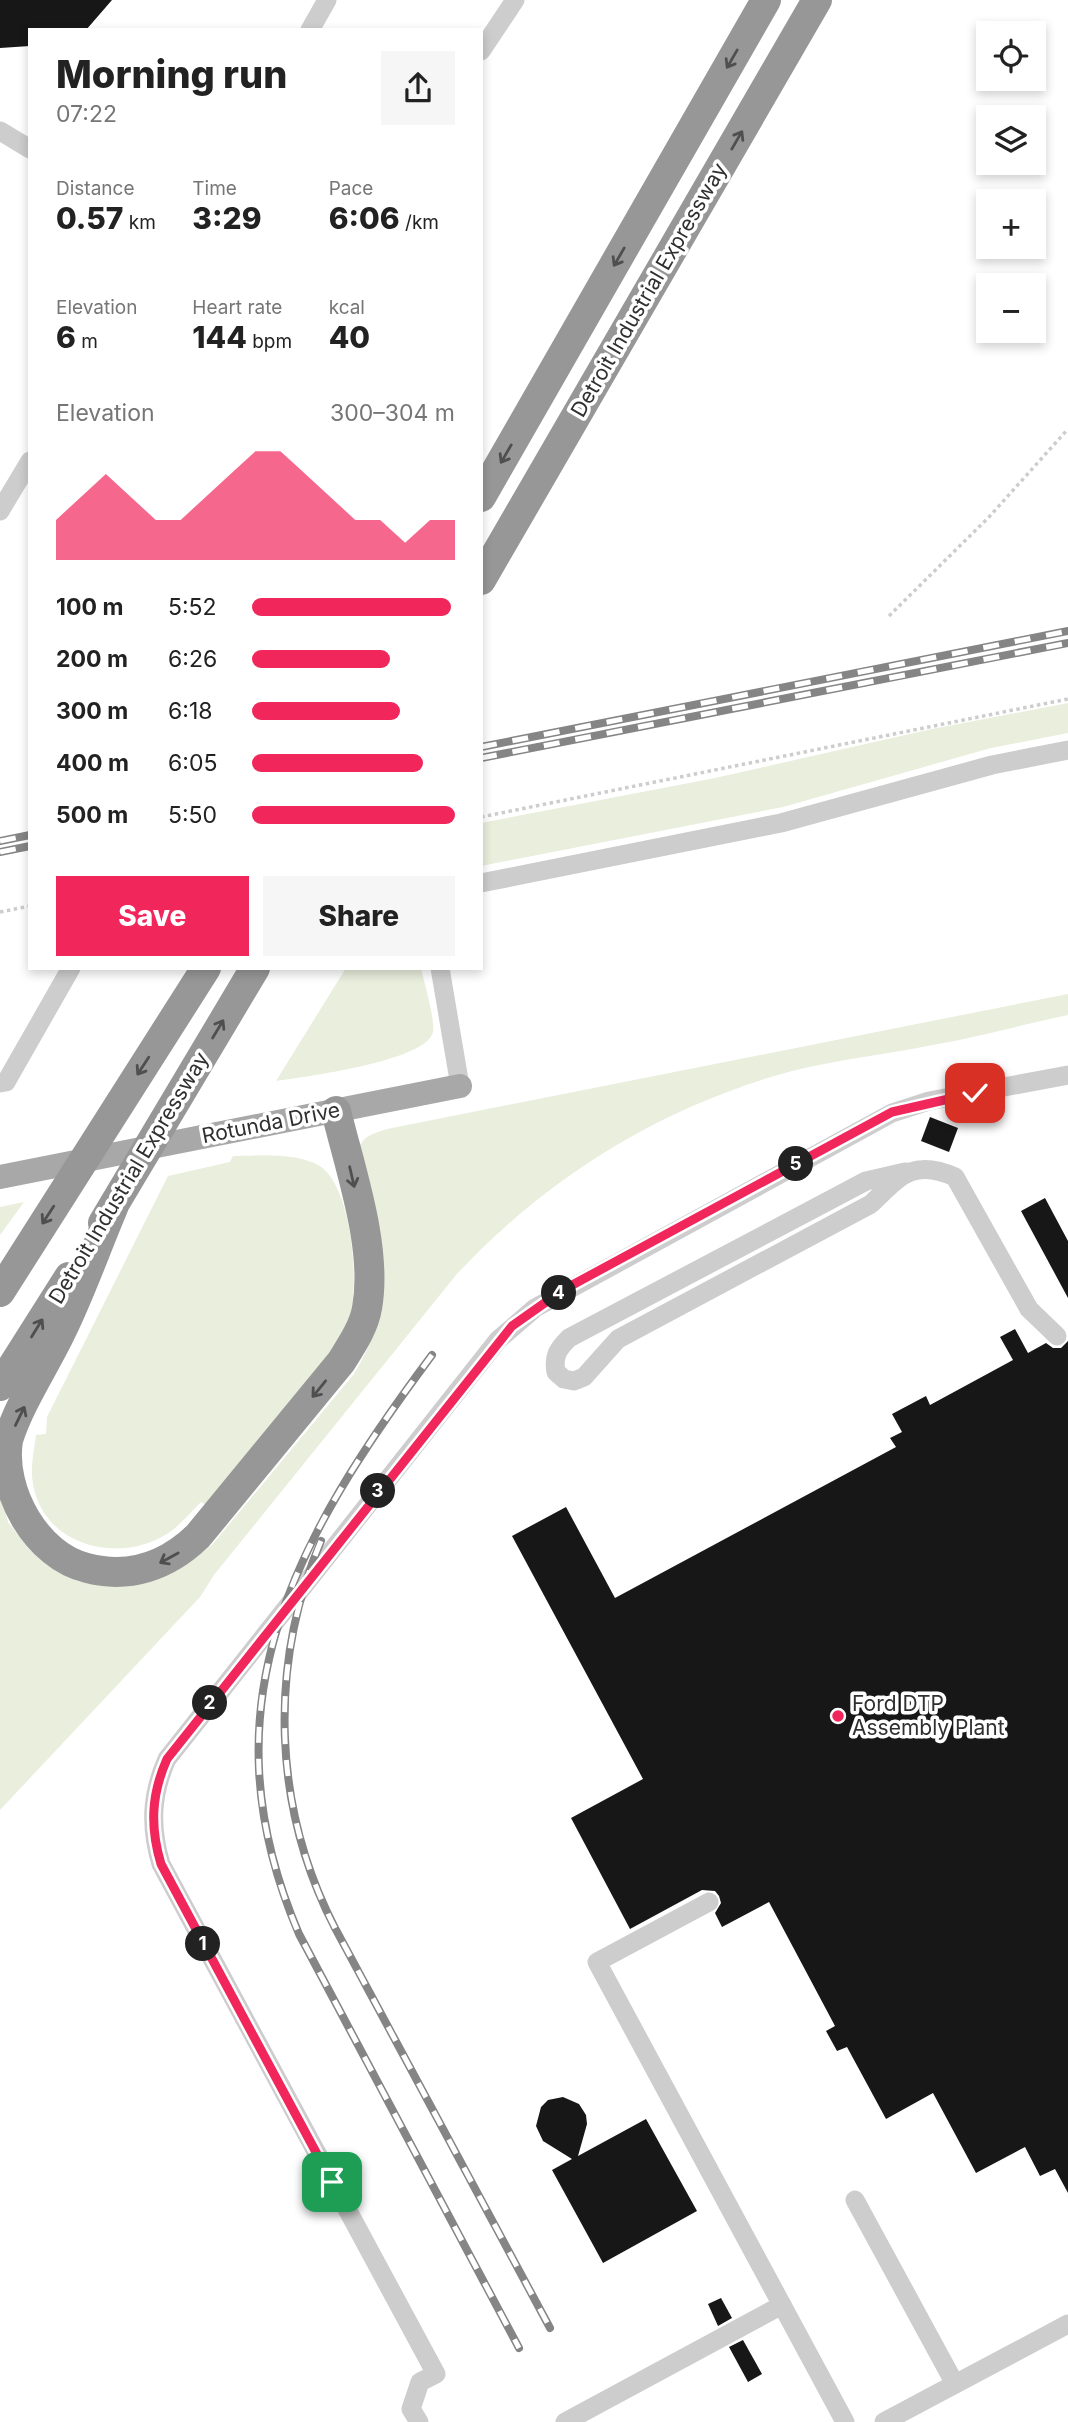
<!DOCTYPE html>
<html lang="en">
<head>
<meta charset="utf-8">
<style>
  body { margin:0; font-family:Inter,sans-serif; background:#f6f6f6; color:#222; height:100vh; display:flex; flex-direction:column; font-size:26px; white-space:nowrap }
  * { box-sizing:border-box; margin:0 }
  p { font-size:23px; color:#767676 }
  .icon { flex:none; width:38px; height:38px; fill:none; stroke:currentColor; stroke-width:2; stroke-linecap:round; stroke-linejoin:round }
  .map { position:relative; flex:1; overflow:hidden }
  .sheet { position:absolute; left:28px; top:28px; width:455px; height:942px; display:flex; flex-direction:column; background:#fff; border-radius:0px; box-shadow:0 4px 10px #0003 }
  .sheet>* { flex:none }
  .buttons { position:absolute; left:976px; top:21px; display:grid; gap:14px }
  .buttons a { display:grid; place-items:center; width:70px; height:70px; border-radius:0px; background:#fff; box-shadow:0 4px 10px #0003; font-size:35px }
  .pin { position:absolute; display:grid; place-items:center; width:60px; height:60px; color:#fff; margin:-30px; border-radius:14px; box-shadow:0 4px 10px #0006 }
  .km { position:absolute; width:35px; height:35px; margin:-18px; border-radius:50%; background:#222; color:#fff; font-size:19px; line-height:35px; text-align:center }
  .round { display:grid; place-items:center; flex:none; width:74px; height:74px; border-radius:0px; background:#f6f6f6 }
  .head { display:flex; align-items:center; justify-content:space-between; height:119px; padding:0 28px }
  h1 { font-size:38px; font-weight:800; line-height:52px }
  .figures { display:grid; grid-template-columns:repeat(3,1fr); gap:10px; height:119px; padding:7px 28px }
  .figures div { display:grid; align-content:center }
  .figures b { font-size:30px; font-weight:800 }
  .figures small { font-size:19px; font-weight:400 }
  .figures p { font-size:19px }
  .chart { height:196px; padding:14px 28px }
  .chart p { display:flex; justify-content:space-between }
  .chart svg { width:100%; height:126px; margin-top:7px; fill:#f1275c; opacity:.7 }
  .button { display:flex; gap:14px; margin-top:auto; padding:14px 28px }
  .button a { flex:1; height:80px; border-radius:0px; background:#f1275c; color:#fff; font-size:28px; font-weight:800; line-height:80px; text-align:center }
  .button a+a { background:#f6f6f6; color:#222 }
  ul { padding:0 28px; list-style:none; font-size:23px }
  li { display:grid; grid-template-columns:112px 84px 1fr; align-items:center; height:52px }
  li i { height:18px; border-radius:9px; background:#f1275c }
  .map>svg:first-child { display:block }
</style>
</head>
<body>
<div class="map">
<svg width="1068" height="2422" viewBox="0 0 1068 2422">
  <rect width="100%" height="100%" fill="#fff"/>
  <g fill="#e9eedd">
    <path d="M1068 703V733L991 748 783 807 481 866V823L715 778 932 729Z"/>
    <path d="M346 968H421C424 983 435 1018 433 1032 427 1061 304 1077 276 1081Z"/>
    <path d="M1068 994V1015C1025 1024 982 1036 938 1044 890 1054 840 1059 792 1071 662 1106 547 1177 456 1275L214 1575 200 1597 0 1810V1494L8 1522 28 1548 42 1561 77 1581 102 1586 187 1564 212 1545 354 1374C403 1295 375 1234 359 1149 362 1136 375 1133 387 1129Z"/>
    <path d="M233 1156C260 1156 294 1152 318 1165 350 1182 358 1272 352 1305 350 1321 343 1336 336 1350L207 1506 201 1502C191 1512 181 1524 170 1532 122 1565 44 1548 33 1484 30 1467 34 1452 36 1435L46 1434 47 1417 168 1176 230 1162Z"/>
    <path d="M24 1202 0 1235V1207Z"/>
  </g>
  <g fill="#171717">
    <path d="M0 0H112L86 30H30V46L0 48Z"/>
    <path d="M930 1117 958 1128 949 1152 921 1141Z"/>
    <path d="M1045 1198 1068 1241V1298L1021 1211Z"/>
    <path d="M1015 1329 1028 1353 1046 1343 1053 1348H1061L1068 1341V2193L1055 2169 1040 2176 1025 2147 976 2173 933 2093 886 2119 847 2047 837 2051 826 2031 835 2026 769 1902 722 1927 715 1913 721 1903 719 1896 715 1891 702 1890 630 1929 571 1818 643 1779 512 1536 566 1507 615 1598 896 1447 890 1438 902 1432 892 1414 926 1396 930 1405 1013 1360 1000 1337Z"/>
    <path d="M563 2097 579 2104 586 2115 587 2124 578 2156 646 2119 697 2211 603 2263 552 2170 572 2159 543 2141 536 2126 541 2107 548 2100Z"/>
    <path d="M721 2298 732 2318 718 2326 708 2304Z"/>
    <path d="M743 2340 762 2374 748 2382 729 2347Z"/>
  </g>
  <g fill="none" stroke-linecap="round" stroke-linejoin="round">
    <g stroke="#cdcdcd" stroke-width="3.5" stroke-dasharray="3.5 3.5" stroke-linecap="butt">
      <path d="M889 616 989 517 1068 429"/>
      <path d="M481 817 1068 699"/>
      <path d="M0 912 30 906"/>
    </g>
    <g stroke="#cdcdcd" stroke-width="19">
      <path d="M310 30 327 0"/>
      <path d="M481 51 515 0"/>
      <path d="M0 131 30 149"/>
      <path d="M0 511 30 461"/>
      <path d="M481 883 781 823 992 765 1068 750"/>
      <path d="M440 968 460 1086"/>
      <path d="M0 1083 6 1082 71 968"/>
      <path d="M905 1172 866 1181 569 1338C558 1349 553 1356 556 1372L564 1379 574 1381 584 1377 618 1339 871 1204C899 1177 913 1158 955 1177L1029 1309 1057 1336"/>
      <path d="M709 1902 597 1962 845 2422"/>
      <path d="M855 2200 955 2384"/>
      <path d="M419 2422 411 2409 420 2382 436 2374 161 1864C150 1827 151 1795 167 1759L498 1340 535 1308 892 1113 929 1101 1068 1075"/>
      <path d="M565 2422 782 2305"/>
      <path d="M884 2422 1068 2324"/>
    </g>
    <path stroke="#a8a8a8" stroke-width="24" d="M0 1177 460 1086"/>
    <g stroke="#979797" stroke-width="30">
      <path d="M481 497 766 0"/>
      <path d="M481 580 817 0"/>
      <path d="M113 1208C96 1248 81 1291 62 1330 45 1366 20 1402 8 1440 0 1492 37 1556 87 1568 129 1579 167 1566 198 1536L341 1362C351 1346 364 1327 367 1308 378 1248 350 1169 336 1111"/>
      <path d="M103 1223 255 968"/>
      <path d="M0 1292 206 968"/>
      <path d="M0 1386 69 1277"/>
    </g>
    <g stroke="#858585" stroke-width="8">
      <g id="rail">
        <path d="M481 747 1068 631"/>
        <path d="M481 758 1068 643"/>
        <path d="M0 841 30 835"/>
        <path d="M0 852 30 846"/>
        <path d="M432 1355C295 1539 201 1705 299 1934L519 2348"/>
        <path d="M321 1541C268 1666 273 1808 335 1928L550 2328"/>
      </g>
    </g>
    <use href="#rail" stroke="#fff" stroke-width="5" stroke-dasharray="16" stroke-linecap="butt"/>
  </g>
  <defs><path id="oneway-shaft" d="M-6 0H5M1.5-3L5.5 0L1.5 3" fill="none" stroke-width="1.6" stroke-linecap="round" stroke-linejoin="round" transform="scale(1.75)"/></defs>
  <g stroke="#4f4f4f">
    <use href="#oneway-shaft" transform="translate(732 59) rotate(120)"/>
    <use href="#oneway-shaft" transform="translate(737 140) rotate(-60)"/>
    <use href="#oneway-shaft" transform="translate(619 257) rotate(120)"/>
    <use href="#oneway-shaft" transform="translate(506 454) rotate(120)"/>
    <use href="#oneway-shaft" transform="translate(218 1029) rotate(-59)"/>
    <use href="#oneway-shaft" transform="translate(143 1066) rotate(123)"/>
    <use href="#oneway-shaft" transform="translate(352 1177) rotate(77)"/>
    <use href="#oneway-shaft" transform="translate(48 1215) rotate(123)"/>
    <use href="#oneway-shaft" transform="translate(37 1328) rotate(-58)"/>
    <use href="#oneway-shaft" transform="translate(319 1389) rotate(129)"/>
    <use href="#oneway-shaft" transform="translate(20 1416) rotate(-64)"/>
    <use href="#oneway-shaft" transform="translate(169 1558) rotate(151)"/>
  </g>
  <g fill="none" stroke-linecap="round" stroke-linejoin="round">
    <g stroke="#fff" stroke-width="14">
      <path id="route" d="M332 2182 161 1864C150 1827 151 1795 167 1759L512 1326 563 1290 892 1112 975 1093"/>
    </g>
    <use href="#route" stroke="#f1275c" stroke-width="9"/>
  </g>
  <circle fill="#f1275c" stroke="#fff" stroke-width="2.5" cx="838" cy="1716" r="7"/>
  <g text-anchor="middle" stroke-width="7" stroke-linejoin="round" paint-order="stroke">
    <g font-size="21" fill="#303030" stroke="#fff">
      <text transform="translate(649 290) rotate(-60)" y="7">Detroit Industrial Expressway</text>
      <text transform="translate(271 1123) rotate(-11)" y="7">Rotunda Drive</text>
      <text transform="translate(129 1178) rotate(-59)" y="7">Detroit Industrial Expressway</text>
    </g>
    <g font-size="21" fill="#303030" stroke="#fff" text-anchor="start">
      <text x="852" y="1711">Ford DTP<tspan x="852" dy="24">Assembly Plant</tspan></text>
    </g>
  </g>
</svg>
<div class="buttons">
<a><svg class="icon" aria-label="locate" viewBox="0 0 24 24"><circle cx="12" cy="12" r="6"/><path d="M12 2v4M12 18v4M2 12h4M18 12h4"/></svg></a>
<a><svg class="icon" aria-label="layers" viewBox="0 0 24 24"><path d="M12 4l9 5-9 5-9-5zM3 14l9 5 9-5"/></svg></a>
<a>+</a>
<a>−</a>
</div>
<div class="pin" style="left:332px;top:2182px;background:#1e9e55"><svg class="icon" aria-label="arrive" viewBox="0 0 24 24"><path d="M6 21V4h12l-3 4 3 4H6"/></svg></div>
<div class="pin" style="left:975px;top:1093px;background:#d93025"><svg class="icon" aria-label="check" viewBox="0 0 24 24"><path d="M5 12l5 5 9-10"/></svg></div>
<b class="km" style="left:203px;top:1944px">1</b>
<b class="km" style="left:210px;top:1703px">2</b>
<b class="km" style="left:378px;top:1491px">3</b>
<b class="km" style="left:559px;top:1293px">4</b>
<b class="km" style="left:796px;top:1164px">5</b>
<section class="sheet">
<div class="head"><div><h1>Morning run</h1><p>07:22</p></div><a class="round"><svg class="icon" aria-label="share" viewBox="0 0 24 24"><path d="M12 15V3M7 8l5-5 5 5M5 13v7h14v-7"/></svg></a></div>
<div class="figures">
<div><p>Distance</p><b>0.57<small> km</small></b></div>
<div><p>Time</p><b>3:29</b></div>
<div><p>Pace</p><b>6:06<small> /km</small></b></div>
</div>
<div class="figures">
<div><p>Elevation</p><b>6<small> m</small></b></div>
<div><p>Heart rate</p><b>144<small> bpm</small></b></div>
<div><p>kcal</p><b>40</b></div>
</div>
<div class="chart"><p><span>Elevation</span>300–304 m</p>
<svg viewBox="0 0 160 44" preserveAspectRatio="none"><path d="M0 44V30L10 22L20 14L30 22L40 30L50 30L60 22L70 14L80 6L90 6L100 14L110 22L120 30L130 30L140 38L150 30L160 30V44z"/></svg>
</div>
<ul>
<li><b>100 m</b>5:52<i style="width:98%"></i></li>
<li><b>200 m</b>6:26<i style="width:68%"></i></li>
<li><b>300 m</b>6:18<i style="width:73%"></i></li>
<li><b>400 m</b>6:05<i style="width:84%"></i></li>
<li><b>500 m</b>5:50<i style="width:100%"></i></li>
</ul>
<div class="button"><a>Save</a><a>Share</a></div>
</section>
</div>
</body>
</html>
